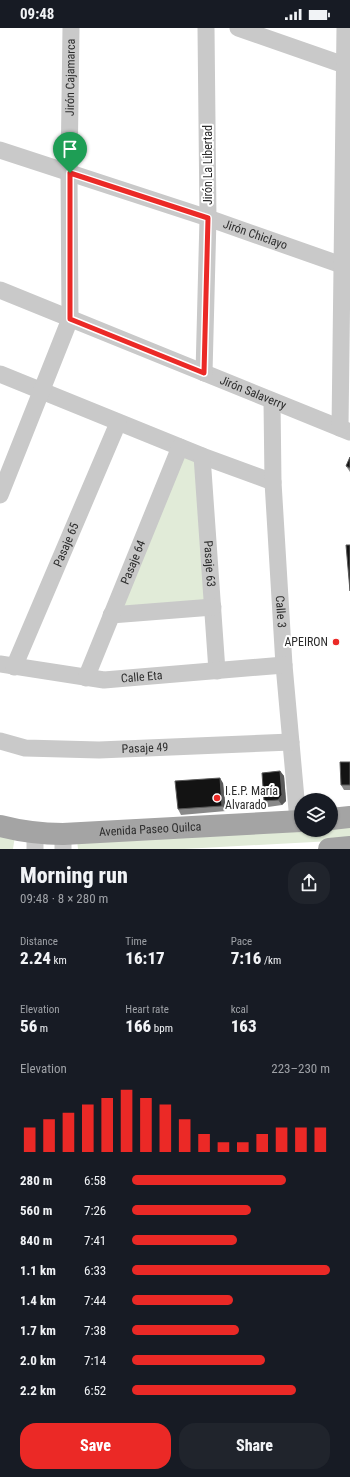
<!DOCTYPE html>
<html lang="en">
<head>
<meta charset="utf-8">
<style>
  body { margin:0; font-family:"Roboto Condensed",sans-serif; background:#20242c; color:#f1f3f6; height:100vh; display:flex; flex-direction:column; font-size:15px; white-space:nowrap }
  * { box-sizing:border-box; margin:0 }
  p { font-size:13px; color:#9ea1a6 }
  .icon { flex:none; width:22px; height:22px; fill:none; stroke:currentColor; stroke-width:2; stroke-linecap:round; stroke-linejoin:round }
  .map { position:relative; height:821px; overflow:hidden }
  .drawer { display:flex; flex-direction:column; background:#171b24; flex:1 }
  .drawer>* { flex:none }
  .buttons { position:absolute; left:294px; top:765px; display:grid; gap:8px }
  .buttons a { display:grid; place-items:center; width:44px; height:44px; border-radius:50%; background:#171b24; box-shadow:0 1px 3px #0004; font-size:20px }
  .pin { position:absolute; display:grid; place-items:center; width:34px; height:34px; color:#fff; margin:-41px -17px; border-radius:50% 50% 50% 0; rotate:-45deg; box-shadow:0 0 4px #0007 }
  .pin .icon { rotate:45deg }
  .round { display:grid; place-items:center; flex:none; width:42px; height:42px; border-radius:16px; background:#20242c }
  .summary { display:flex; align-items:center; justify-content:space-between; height:68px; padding:0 20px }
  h1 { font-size:22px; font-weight:800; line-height:30px }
  .metrics { display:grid; grid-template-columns:repeat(3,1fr); gap:6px; height:68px; padding:4px 20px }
  .metrics div { display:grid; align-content:center }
  .metrics b { font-size:17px; font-weight:800 }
  .metrics small { font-size:11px; font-weight:400 }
  .metrics p { font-size:11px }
  .chart { height:112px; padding:8px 20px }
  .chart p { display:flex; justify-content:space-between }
  .chart svg { width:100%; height:72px; margin-top:4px; stroke:#eb2926; stroke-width:6 }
  .button { display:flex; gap:8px; margin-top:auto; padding:8px 20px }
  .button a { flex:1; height:46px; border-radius:16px; background:#eb2926; color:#fff; font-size:16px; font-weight:800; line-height:46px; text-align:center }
  .button a+a { background:#20242c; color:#f1f3f6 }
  ul { padding:0 20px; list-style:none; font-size:13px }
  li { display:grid; grid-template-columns:64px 48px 1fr; align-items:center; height:30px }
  li i { height:10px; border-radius:5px; background:#eb2926 }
  .status { display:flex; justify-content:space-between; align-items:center; height:28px; padding:0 20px; background:#171b24; direction:ltr }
  .status svg { height:11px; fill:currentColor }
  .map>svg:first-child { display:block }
</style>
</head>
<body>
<div class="status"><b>09:48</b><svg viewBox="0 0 49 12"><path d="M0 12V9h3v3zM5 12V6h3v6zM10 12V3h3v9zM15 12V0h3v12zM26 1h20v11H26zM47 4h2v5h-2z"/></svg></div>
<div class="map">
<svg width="350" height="821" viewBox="0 0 350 821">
  <rect width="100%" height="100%" fill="#fff"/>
  <g fill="#e1ebd8">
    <path d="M183 426 195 430 205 575 118 579Z"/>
    <path d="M350 793V812L184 821H78L77 812 301 802H331V795Z"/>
    <path d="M0 804 15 808 13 821H0Z"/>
  </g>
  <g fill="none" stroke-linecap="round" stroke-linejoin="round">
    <g stroke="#c9c9c9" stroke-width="17">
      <path d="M238 0 350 39"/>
      <path id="s1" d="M0 122 208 190 350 240"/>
      <path id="s2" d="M0 262 350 404"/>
      <path d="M204 345 208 190 206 0"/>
      <path d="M0 346 202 428 273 454"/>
      <path id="s3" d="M272 373 273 454 284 637 298 793"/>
      <path d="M340 400 345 0"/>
      <path id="s4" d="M202 428 217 643"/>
      <path id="s5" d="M0 467 70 291 69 145 71 0"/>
      <path d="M111 587 213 579"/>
      <path id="s6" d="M0 636 104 652 284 637"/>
      <path id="s7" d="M14 639 118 395"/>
      <path id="s8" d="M86 650 180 419"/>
      <path id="s9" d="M0 713 25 720 99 722 291 714"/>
      <path d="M63 806V821"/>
      <path d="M35 821V806"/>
    </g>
    <g stroke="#a4a4a4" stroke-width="22">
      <path d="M331 791 350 789"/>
      <path id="s10" d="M0 798C23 804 39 806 63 806L301 793"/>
      <path d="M329 821 350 819"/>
    </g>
  </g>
  <g fill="#898989">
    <path d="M350 429V444L346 438Z"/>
    <path d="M350 734V762H344L341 757Z"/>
    <path d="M280 743 284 748 286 773 282 777 268 779 264 773Z"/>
    <path d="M223 755 226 783 181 787 178 781Z"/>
  </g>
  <g fill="#5a5a5a">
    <path d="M280 743 284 748 286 773 282 777 278 772Z"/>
    <path d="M220 750 223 755 226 783 222 778Z"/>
  </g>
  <g fill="#131313" stroke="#5a5a5a">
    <path d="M350 429V440L346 438Z"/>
    <path d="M346 517H350V563Z"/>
    <path d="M340 734H350V757H341Z"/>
    <path d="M280 743 282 767 278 772 264 773 262 745Z"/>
    <path d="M220 750 222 778 178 781 175 753Z"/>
  </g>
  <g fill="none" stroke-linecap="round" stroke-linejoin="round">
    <g stroke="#fff" stroke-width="8">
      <path id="route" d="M70 145 208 190 204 345 70 291Z"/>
    </g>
    <use href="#route" stroke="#eb2926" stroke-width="5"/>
  </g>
  <g fill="#eb2926" stroke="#fff" stroke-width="1.5">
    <circle cx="336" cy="614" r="4"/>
    <circle cx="217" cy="770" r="4"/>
  </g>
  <g text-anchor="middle" stroke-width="4" stroke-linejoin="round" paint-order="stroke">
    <g font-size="12" fill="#2c2c2c" stroke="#fff">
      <text dy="4" stroke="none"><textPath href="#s5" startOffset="431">Jirón Cajamarca</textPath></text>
      <text transform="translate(208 137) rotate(-90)" y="4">Jirón La Libertad</text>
      <text dy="4" stroke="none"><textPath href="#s1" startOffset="269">Jirón Chiclayo</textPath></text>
      <text dy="4" stroke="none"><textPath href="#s2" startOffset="273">Jirón Salaverry</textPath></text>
      <text dy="4" stroke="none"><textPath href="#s7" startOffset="133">Pasaje 65</textPath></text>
      <text dy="4" stroke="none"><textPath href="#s8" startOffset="125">Pasaje 64</textPath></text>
      <text dy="4" stroke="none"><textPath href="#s4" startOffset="108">Pasaje 63</textPath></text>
      <text dy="4" stroke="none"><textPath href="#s3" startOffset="211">Calle 3</textPath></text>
      <text dy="4" stroke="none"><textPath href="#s6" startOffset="143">Calle Eta</textPath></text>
      <text dy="4" stroke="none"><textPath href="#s9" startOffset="146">Pasaje 49</textPath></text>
      <text dy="4" stroke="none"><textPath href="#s10" startOffset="151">Avenida Paseo Quilca</textPath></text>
    </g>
    <g font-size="12" fill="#2c2c2c" stroke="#fff" text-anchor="end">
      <text x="328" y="618">APEIRON</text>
      <text x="225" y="767" text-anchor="start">I.E.P. María<tspan x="225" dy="14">Alvarado</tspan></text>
    </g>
  </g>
</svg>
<div class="buttons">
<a><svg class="icon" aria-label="layers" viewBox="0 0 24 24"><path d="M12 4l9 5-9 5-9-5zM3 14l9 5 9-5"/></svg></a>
</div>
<div class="pin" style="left:70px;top:145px;background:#1e9e55"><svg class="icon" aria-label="arrive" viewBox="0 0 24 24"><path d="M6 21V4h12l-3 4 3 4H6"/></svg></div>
</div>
<section class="drawer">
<div class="summary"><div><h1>Morning run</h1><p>09:48 · 8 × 280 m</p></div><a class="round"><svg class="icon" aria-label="share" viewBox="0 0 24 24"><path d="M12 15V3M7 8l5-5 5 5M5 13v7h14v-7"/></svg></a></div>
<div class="metrics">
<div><p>Distance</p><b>2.24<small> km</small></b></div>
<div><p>Time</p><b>16:17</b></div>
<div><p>Pace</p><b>7:16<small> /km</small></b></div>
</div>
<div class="metrics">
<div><p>Elevation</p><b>56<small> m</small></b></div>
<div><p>Heart rate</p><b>166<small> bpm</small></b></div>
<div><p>kcal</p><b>163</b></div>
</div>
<div class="chart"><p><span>Elevation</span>223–230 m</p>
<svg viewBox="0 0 160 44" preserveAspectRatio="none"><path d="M5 44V29M15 44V24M25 44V20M35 44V15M45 44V11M55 44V6M65 44V11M75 44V15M85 44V24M95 44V33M105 44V38M115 44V38M125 44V33M135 44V29M145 44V29M155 44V29"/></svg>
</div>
<ul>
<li><b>280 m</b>6:58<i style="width:78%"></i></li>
<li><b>560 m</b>7:26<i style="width:60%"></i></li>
<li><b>840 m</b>7:41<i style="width:53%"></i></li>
<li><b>1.1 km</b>6:33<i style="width:100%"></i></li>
<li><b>1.4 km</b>7:44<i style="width:51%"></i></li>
<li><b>1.7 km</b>7:38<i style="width:54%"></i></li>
<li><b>2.0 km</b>7:14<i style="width:67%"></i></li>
<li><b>2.2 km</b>6:52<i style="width:83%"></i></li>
</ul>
<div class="button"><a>Save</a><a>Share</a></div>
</section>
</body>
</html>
